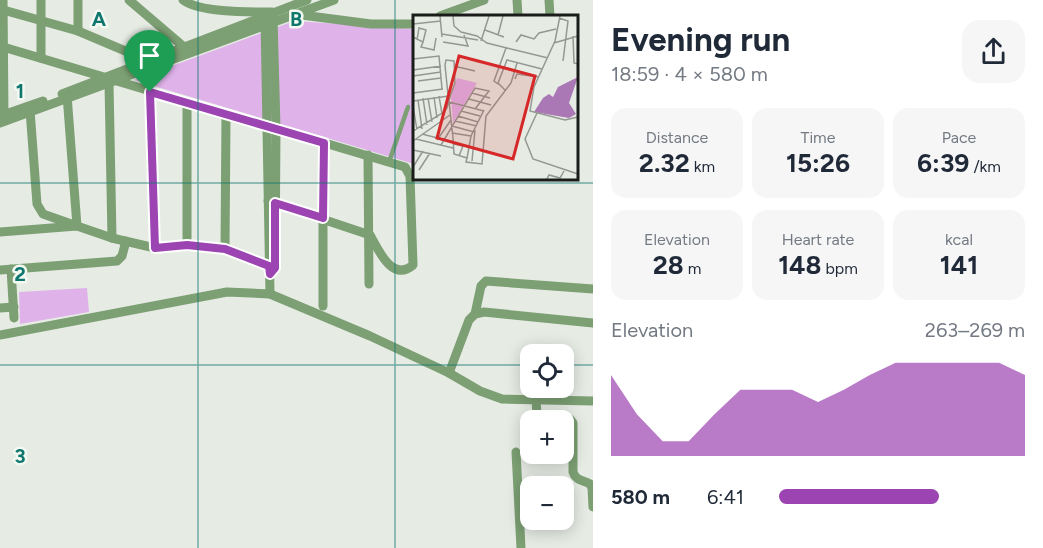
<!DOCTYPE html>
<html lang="en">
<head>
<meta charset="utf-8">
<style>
  body { margin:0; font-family:Figtree,sans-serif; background:#f6f6f7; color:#1f2937; height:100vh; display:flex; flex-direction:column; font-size:22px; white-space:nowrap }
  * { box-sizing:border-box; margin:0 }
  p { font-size:20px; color:#747a83 }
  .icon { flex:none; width:33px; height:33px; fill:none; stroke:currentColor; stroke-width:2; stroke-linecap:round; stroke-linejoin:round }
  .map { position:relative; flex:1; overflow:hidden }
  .drawer { display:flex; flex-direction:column; background:#fff; width:450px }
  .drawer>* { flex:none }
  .fabs { position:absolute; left:520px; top:344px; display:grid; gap:12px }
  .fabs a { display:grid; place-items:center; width:54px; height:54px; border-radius:12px; background:#fff; box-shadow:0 3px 15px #0003; font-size:30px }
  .pin { position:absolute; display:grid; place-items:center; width:51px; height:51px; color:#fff; margin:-62px -26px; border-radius:50% 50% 50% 0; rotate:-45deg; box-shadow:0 0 6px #0007 }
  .pin .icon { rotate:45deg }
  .round { display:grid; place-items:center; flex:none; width:63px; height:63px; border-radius:18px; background:#f6f6f7 }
  .head { display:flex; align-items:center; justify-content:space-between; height:102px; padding:0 18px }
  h1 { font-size:33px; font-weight:700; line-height:45px }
  .figures { display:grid; grid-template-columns:repeat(3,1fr); gap:9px; height:102px; padding:6px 18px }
  .figures div { display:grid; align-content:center; border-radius:15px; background:#f6f6f7; text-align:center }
  .figures b { font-size:26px; font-weight:700 }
  .figures small { font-size:16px; font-weight:400 }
  .figures p { font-size:16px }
  .chart { height:168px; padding:12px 18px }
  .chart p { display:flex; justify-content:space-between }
  .chart svg { width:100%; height:108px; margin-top:6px; fill:#9c44b1; opacity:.7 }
  ul { padding:0 18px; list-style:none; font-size:20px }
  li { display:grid; grid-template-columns:96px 72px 1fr; align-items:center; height:45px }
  li i { height:15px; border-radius:8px; background:#9c44b1 }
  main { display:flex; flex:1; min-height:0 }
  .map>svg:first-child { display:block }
</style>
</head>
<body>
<main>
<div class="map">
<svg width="593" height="548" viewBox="0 0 593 548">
  <rect width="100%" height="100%" fill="#e6ebe4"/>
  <g fill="#dfb3ea">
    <path d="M294 21 414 29V164L134 80Z"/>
    <path d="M87 288 89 312 20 324 19 292Z"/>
  </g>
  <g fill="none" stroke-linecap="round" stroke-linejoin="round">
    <path stroke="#7c9f73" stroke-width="4.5" d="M389 162 408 107"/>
    <g stroke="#7c9f73" stroke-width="9">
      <path d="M3 0 4 115"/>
      <path d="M129 0 184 47"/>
      <path d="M183 0C200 13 250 12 272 12"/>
      <path d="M517 0 518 16"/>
      <path d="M549 0 550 16"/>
      <path d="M0 9 78 31 149 61"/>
      <path d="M294 14 371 24H415"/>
      <path d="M440 16 484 0"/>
      <path d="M265 19 270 294"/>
      <path d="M78 31V0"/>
      <path d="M0 46 405 167 410 176 413 265C392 283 378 249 370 235L268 201"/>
      <path d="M41 58V0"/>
      <path d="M109 83 112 238"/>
      <path d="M150 92 155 248"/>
      <path d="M62 94 307 0"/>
      <path d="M187 102V245"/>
      <path d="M30 110 37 204 43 214 77 226 67 95"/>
      <path d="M0 116 43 101"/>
      <path d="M0 123 334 0"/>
      <path d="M368 155 369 284"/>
      <path d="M0 232 77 226 112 238 155 248 187 245 225 249 275 268"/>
      <path d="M225 249 226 114"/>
      <path d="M11 269 14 318"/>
      <path d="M0 270 117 261 122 256 126 241"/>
      <path d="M272 272 275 268 276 128 273 17"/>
      <path d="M323 306V143"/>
      <path d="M0 308 14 307"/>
      <path d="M475 314 481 286 486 281 593 289"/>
      <path d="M0 335 227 292 270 294 370 336 449 373 480 391 502 399 593 401"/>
      <path d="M449 373 469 320 475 314 484 312 593 323"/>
      <path d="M536 399 537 417 570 419 573 423V472C576 481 583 480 590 484L592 488 593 507"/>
      <path d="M516 452 521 548"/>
    </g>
  </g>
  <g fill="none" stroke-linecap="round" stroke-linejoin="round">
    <g stroke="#fff" stroke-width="12">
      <path id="route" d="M150 92 324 143 323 218 275 203V268L270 274 269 266 225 249 187 245 155 248Z"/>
    </g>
    <use href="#route" stroke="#9c44b1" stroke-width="8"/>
  </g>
  <path fill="none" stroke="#0f766e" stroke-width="1.5" stroke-opacity="0.55" d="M198 0V548M395 0V548M0 183H593M0 365H531M564 365H593"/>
  <g transform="translate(413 15)">
    <rect width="165" height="165" fill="#e6ebe4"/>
    <path d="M44 63 64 68 40 108 38 83Z" fill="#dfb3ea"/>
    <path d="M165 62 156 88 163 99 156 103 121 97 130 83 136 79 140 82 145 72Z" fill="#a978b5"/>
    <path fill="none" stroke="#949893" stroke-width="1.5" d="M27 1 29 22M40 1 41 11 48 17 64 21 74 28 135 43M147 1 142 26 121 72 117 96 152 105 165 102M146 3 155 6 150 46M0 9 28 6M72 15 91 22M29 19 65 25M85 20 90 1M160 21 161 48 165 49M0 22 10 27 8 32 21 35 23 23M4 25 6 13 13 15 10 27M68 26 76 1M30 27 55 31 51 20M103 27 108 20 121 24 126 18 143 14M141 28 165 21M0 44 26 41 29 74M41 51 62 56M0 55 28 51M0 61 28 57M102 64 104 59 126 62M5 66 28 63M85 69 81 66 93 33M92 75 85 68 94 45 129 54M0 78 30 74M59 78 77 83M26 81 29 99M21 82 24 103M10 83 14 110M15 83 19 107M56 84 78 90M5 85 9 114M0 86 36 81M36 87 71 96M0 91 4 115M48 96 67 101M124 98 112 124 120 144 165 159M45 101 65 107M42 106 64 111M39 111 61 117M0 116 31 97 34 93 36 85 42 68 41 46 33 45 32 50 35 80 36 85V86L40 123 41 139 54 143 53 147 69 149 73 101 98 68 104 48M39 118 58 121M9 119 40 127M3 124 40 133M24 125 38 105M0 126 37 100M41 129 50 131 46 141M28 130 62 73 76 76 62 94M0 135 28 141M54 143 58 121 71 95M59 146 62 115M0 152 10 136M6 155 17 138M134 164 136 160 147 163 151 156"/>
    <path fill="#d62828" fill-opacity="0.15" stroke="#d62828" stroke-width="3" d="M46 41 122 61 100 144 24 123Z"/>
    <rect width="165" height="165" fill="none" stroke="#1a1c1a" stroke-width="3"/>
  </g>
  <g font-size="20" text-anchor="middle" font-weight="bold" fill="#0f766e" stroke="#f3f9f1" stroke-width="5" stroke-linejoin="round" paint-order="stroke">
    <text x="99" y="26">A</text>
    <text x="296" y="26">B</text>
    <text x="20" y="98">1</text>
    <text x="20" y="281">2</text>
    <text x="20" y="463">3</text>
  </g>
</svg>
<div class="fabs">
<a><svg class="icon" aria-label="locate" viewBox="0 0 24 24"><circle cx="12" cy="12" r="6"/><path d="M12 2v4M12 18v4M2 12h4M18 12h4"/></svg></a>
<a>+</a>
<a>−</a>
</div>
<div class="pin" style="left:150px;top:92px;background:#1e9e55"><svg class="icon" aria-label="arrive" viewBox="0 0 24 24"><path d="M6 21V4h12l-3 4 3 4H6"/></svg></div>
</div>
<section class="drawer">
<div class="head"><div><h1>Evening run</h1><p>18:59 · 4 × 580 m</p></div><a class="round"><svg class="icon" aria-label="share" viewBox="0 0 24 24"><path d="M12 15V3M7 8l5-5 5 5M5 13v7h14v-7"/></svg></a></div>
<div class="figures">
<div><p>Distance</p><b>2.32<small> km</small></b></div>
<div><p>Time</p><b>15:26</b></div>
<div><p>Pace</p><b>6:39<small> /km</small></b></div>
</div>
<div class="figures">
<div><p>Elevation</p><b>28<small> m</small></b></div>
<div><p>Heart rate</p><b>148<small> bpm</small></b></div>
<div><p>kcal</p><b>141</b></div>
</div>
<div class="chart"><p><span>Elevation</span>263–269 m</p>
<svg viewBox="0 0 160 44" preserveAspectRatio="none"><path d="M0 44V11L10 27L20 38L30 38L40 27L50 17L60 17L70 17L80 22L90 17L100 11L110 6L120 6L130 6L140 6L150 6L160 11V44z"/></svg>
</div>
<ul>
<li><b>580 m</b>6:41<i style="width:65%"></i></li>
</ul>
</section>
</main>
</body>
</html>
